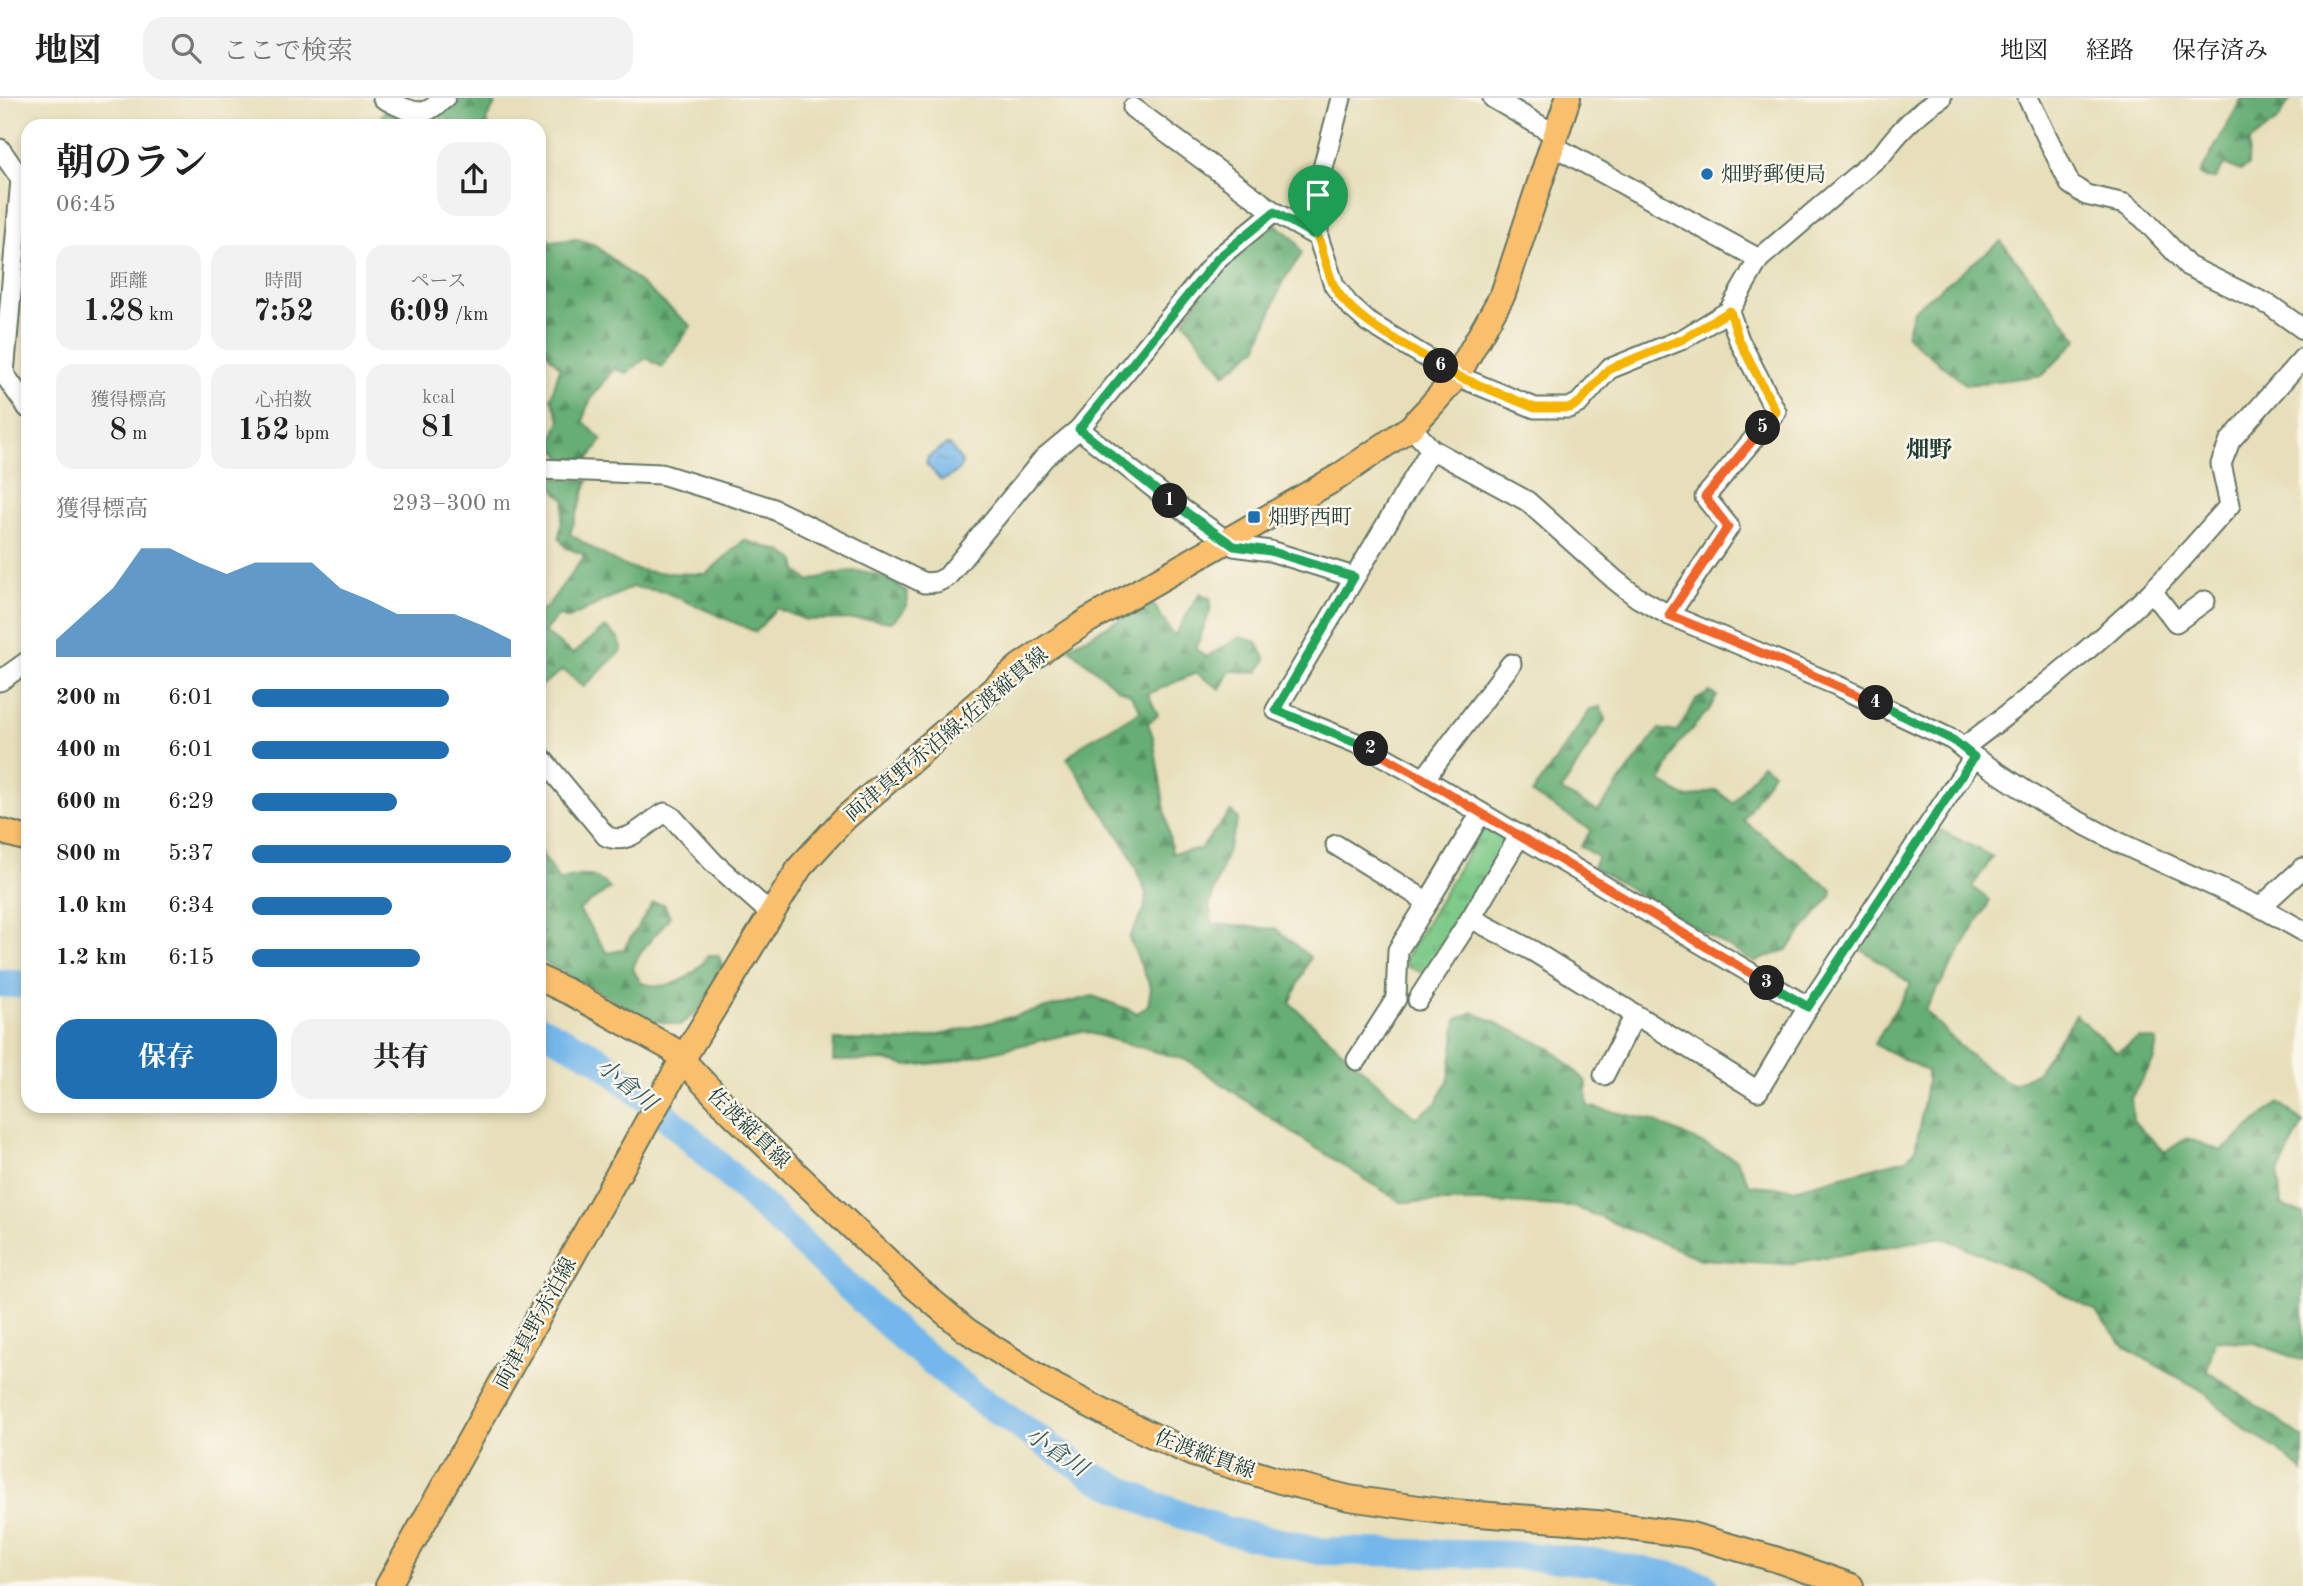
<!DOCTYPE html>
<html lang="ja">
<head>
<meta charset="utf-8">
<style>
  body { margin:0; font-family:"Old Standard TT","Noto Serif JP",serif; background:#f2f2f2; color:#222; height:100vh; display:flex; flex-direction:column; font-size:26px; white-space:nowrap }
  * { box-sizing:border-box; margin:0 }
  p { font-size:23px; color:#767676 }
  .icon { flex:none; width:38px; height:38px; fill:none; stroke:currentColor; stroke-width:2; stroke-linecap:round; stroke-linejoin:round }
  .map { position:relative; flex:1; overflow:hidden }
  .side { position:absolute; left:21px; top:21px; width:525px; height:994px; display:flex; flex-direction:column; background:#fff; border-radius:21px; box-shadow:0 4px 10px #0003 }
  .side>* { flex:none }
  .pin { position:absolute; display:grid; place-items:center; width:60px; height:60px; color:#fff; margin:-72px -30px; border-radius:50% 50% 50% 0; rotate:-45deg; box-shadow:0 0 7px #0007 }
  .pin .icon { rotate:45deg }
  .km { position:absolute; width:35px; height:35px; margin:-18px; border-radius:50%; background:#222; color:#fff; font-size:19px; line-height:35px; text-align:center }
  .round { display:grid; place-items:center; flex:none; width:74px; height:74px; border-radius:21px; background:#f2f2f2 }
  .headline { display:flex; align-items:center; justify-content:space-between; height:119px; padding:0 35px }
  h1 { font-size:38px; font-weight:700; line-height:52px }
  .figures { display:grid; grid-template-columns:repeat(3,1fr); gap:10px; height:119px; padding:7px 35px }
  .figures div { display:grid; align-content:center; border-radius:18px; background:#f2f2f2; text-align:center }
  .figures b { font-size:30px; font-weight:700 }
  .figures small { font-size:19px; font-weight:400 }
  .figures p { font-size:19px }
  .chart { height:196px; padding:14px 35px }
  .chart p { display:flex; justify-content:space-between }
  .chart svg { width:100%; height:126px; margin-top:7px; fill:#1f6fb2; opacity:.7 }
  .button { display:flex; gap:14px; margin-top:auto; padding:14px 35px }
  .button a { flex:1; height:80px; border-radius:21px; background:#1f6fb2; color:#fff; font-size:28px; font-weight:700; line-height:80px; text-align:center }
  .button a+a { background:#f2f2f2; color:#222 }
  ul { padding:0 35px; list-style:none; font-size:23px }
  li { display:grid; grid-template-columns:112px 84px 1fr; align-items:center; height:52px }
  li i { height:18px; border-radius:9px; background:#1f6fb2 }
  header { display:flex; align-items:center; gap:42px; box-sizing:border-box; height:98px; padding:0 35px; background:#fff; border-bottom:2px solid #e0e0e0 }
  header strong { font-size:33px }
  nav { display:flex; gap:38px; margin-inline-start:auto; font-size:24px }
  .search { width:490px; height:63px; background:#f2f2f2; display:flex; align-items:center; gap:18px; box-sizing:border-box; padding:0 24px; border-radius:21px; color:#767676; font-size:26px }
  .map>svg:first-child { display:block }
</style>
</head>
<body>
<header>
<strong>地図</strong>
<div class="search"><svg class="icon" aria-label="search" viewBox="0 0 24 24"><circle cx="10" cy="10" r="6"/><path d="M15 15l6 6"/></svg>ここで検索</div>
<nav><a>地図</a><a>経路</a><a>保存済み</a></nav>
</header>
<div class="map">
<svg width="2303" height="1488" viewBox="0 0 2303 1488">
  <defs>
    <pattern id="forest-firs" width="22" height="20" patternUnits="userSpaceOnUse" patternTransform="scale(1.75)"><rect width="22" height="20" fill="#66ae74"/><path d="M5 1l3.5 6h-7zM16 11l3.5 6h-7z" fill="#538f60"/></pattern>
    <pattern id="park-tufts" width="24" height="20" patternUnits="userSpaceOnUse" patternTransform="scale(1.75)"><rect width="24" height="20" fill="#7eca88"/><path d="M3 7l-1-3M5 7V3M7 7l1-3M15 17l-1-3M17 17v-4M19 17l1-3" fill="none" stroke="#67a570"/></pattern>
    <pattern id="water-ripples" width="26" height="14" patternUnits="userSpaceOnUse" patternTransform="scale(1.75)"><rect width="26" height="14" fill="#75b7ea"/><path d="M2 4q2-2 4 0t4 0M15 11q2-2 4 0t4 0" fill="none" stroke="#5f96be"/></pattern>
  </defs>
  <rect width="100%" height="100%" fill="#fbf7ec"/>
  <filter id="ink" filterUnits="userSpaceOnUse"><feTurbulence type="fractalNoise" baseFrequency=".0143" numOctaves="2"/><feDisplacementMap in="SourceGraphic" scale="14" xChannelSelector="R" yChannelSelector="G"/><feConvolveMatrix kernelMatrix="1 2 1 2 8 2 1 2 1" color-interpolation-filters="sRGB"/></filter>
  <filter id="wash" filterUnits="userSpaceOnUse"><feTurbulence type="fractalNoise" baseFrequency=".00686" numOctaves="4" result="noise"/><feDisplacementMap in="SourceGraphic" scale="28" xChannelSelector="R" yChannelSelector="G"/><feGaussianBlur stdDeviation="1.57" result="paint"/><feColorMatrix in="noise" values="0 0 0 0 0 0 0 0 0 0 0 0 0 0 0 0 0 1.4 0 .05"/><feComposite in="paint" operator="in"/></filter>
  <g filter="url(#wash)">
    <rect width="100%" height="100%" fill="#e7dfba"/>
    <g fill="url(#forest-firs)" stroke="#427654" stroke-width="2">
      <path d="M453 0H491L495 6 486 22 489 28H374L387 10Z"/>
      <path d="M2242 0H2291L2278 22 2249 44 2248 68 2240 73 2225 66 2215 81 2205 80 2200 76Z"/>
      <path d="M1277 127 1295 142 1302 156 1283 183 1257 250 1225 276 1184 223C1206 189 1235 138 1277 127Z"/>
      <path d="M539 128 550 144 577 141 595 147 691 228 662 269 646 260 627 275 614 271C603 285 583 306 584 324L602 342 588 362 563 361 551 347 560 321 551 300 560 269 539 247Z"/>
      <path d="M2001 143 2078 241 2043 277 1966 287 1906 238 1913 212Z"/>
      <path d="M547 379 588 383 570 436C589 448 608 461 628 469 647 476 685 476 706 476L744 442 783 454 795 462 797 473 809 483C852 470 869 466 907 494 910 509 903 515 891 524L869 521 806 522 776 510 756 534 665 494 632 489 567 521 558 517 544 534 573 556 605 529 619 541 622 552 584 589 563 572 539 589V511H545L585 457 566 450 559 440 565 402 547 384Z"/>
      <path d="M1200 495 1211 501 1210 513 1196 551 1206 559 1240 539 1257 544 1266 562 1258 574 1230 573 1220 591 1196 575 1148 596 1158 617 1148 625 1153 639 1172 755 1200 751 1231 713 1238 721 1209 808 1213 826 1276 831 1310 859 1290 905 1416 1020 1436 1005 1449 981 1457 921 1473 914 1552 951 1587 984V1008L1651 1022 1736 1061 1750 1087 1794 1091 1906 1061 1915 1053 1927 985V973L1874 946 1911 886 1860 850 1941 732 1993 759 1972 789 1990 803 1925 912C1949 938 1982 973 2014 986L2036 975 2076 917 2116 954 2139 940 2157 943 2154 962 2131 1000 2133 1023 2165 1054 2187 1040 2222 1053 2279 1004 2303 1025 2278 1075 2281 1107 2303 1116V1263L2255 1245 2215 1242 2207 1273 2303 1340V1374L2277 1351 2248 1334 2201 1292 2127 1251 2095 1213 2031 1178 1942 1139 1787 1166 1701 1161 1575 1109 1490 1104H1401L1291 1034 1189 963 1082 933 949 964 907 968 885 962 833 963 834 942 907 943 948 935 1093 898 1138 915 1148 907 1151 890 1129 840 1144 812 1146 795 1128 752 1067 660 1086 644 1141 613 1130 596 1118 591 1068 549 1152 504 1174 538Z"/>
      <path d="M1710 594 1717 598 1709 612 1678 646 1661 684 1688 700 1716 692 1733 705 1762 666 1773 674 1743 722 1832 792 1831 798 1787 852 1754 864 1593 769 1598 759 1580 749 1591 732 1532 696 1591 611 1600 609 1606 621 1561 693 1598 713 1659 631 1677 634 1696 602Z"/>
      <path d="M539 751 559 783C581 776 593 773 610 790L579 812 607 855 623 852 653 805 664 806 670 818C658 837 639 850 633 871L641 885C668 893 694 882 708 857H718L723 868 700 911 680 927 649 922 539 861V836L543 835 539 828Z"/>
    </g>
    <path fill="url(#park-tufts)" stroke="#4e845e" stroke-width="2" d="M1485 726 1507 738 1506 753 1426 876 1408 869 1405 861Z"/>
    <path fill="url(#water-ripples)" stroke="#4a7a8f" stroke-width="2" d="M946 347H950L962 364C961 372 949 381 941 382L926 366 928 359Z"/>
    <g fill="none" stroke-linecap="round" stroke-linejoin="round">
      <g stroke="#75b7ea" stroke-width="28">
        <path d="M0 885 28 887"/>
        <path d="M539 930 597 960 663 1015 904 1241 978 1300 1095 1379 1154 1407 1225 1432 1320 1453 1512 1457 1594 1464 1668 1477 1705 1488"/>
      </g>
    </g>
  </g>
  <g filter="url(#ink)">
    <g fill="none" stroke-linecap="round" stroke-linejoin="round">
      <g stroke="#657663" stroke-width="23">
        <g id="minor">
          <path d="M383 0C394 6 413 17 426 13 432 11 440 4 445 0"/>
          <path d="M1341 0 1321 78 1318 100V139L1334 187 1348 206 1368 224 1457 278 1535 310H1569L1579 305 1609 271 1683 241 1729 213 1759 161 1883 55C1899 33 1918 14 1941 0"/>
          <path d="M1493 0 1554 36"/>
          <path d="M2028 0 2070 86 2086 97 2125 106 2143 120 2188 168 2271 208 2303 231"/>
          <path d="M1133 10 1274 114"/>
          <path d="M1552 47 1759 161"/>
          <path d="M0 51 21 81 4 276 28 310"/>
          <path d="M1411 329 1431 351 1527 403 1615 482 1638 500 1669 517 1836 587 1953 642 1974 659 2047 707 2120 745 2262 810 2303 833"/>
          <path d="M1079 331 1169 402 1234 448 1270 453 1354 479"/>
          <path d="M1431 351 1276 612 1368 650 1424 681 1808 909"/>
          <path d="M539 371 661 376 771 410 924 485 937 484 947 479 1044 360 1079 331 1218 160 1274 114 1318 139"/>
          <path d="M2152 493 2176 524 2205 503"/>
          <path d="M1669 517 1729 429 1705 399 1776 314 1739 242 1729 213"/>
          <path d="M0 583 28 563"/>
          <path d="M1963 650C2028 601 2092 551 2150 495 2178 467 2204 436 2230 407L2221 366 2230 343 2303 260"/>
          <path d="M539 657 606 738C629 749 645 725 665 715L672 719 713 764 770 815"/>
          <path d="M1424 681 1511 566"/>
          <path d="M1520 737 1471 820 1533 853 1758 993 1808 909 1974 659"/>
          <path d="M1336 747 1428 804 1481 715"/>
          <path d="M2262 810 2267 803 2303 770"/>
          <path d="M1418 902 1471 820"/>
          <path d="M1357 962 1396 901 1398 852 1428 804"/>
          <path d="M1604 977 1635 917"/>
        </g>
      </g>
      <g stroke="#657663" stroke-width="28">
        <g id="major">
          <path d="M0 733 28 741"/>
          <path d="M539 880 573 896 672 951 732 1015 915 1189 966 1232 1046 1284 1111 1318 1193 1356 1280 1383 1349 1400 1440 1413 1609 1426 1691 1437 1775 1461 1851 1488"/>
          <path d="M388 1488 682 962 800 769 844 721 1020 568 1087 523 1338 379 1411 329 1429 310 1457 278 1503 196 1568 0"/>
        </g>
      </g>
      <use href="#minor" stroke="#fff" stroke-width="19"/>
      <use href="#major" stroke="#f9bf6d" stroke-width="24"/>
    </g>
  </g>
  <g fill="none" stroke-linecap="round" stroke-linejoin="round" filter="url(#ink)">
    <g stroke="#fff" stroke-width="14">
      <path id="split-1" d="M1170 403 1079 331 1218 160 1274 114 1318 139"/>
    </g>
    <g stroke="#fff" stroke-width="14">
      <path id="split-2" d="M1170 403 1234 448 1270 453 1354 479 1276 612 1371 651"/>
    </g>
    <g stroke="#fff" stroke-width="14">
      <path id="split-3" d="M1371 651 1424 681 1767 885"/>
    </g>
    <g stroke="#fff" stroke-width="14">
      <path id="split-4" d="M1767 885 1808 909 1974 659 1953 642 1876 605"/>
    </g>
    <g stroke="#fff" stroke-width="14">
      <path id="split-5" d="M1763 330 1705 399 1728 429 1669 517 1781 563 1876 605"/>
    </g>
    <g stroke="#fff" stroke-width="14">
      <path id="split-6" d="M1441 268 1457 278 1535 310H1570L1579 305 1609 271 1683 241 1730 213 1739 242 1776 314 1763 330"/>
    </g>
    <g stroke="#fff" stroke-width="14">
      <path id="split-7" d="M1318 139C1323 154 1327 171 1333 186 1350 222 1408 248 1441 268"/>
    </g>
    <use href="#split-1" stroke="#22a559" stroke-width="9"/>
    <use href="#split-2" stroke="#22a559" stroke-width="9"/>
    <use href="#split-3" stroke="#f0652b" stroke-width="9"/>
    <use href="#split-4" stroke="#22a559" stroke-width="9"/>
    <use href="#split-5" stroke="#f0652b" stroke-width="9"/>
    <use href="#split-6" stroke="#f5b400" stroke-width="9"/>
    <use href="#split-7" stroke="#f5b400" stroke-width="9"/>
  </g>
  <g fill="#1f6fb2" stroke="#fbf7ec" stroke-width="2.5">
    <circle cx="1707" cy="76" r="7"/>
    <rect x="1247" y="412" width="14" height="14" rx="3.5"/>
  </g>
  <g text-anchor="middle" stroke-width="5" stroke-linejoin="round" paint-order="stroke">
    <g font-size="21" fill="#1f3d34" stroke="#fbf7ec" text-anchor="start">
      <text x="1721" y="83">畑野郵便局</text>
      <text x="1268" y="426">畑野西町</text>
    </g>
    <g font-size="21" fill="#1f3d34" stroke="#fbf7ec">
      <text transform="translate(946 636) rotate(-40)" y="7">両津真野赤泊線;佐渡縦貫線</text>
      <text transform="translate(749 1030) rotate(44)" y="7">佐渡縦貫線</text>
      <text transform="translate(535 1225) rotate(-61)" y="7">両津真野赤泊線</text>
      <text transform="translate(1205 1356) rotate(20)" y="7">佐渡縦貫線</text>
    </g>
    <g font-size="23" font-weight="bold" fill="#1f3d34" stroke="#fbf7ec">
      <text x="1929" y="359">畑野</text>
    </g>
    <g font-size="23" font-style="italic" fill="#345c62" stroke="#fbf7ec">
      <text transform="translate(627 986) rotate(39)" y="8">小倉川</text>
      <text transform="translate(1057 1353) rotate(34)" y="8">小倉川</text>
    </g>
  </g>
</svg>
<div class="pin" style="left:1318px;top:139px;background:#1e9e55"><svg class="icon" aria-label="arrive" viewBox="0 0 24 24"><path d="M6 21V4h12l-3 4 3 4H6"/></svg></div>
<b class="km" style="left:1170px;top:403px">1</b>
<b class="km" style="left:1371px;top:651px">2</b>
<b class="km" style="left:1767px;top:885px">3</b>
<b class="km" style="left:1876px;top:605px">4</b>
<b class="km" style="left:1763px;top:330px">5</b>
<b class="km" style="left:1441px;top:268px">6</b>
<section class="side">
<div class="headline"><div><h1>朝のラン</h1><p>06:45</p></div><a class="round"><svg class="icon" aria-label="share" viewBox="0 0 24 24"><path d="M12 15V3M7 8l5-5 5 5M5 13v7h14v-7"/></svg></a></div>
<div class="figures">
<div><p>距離</p><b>1.28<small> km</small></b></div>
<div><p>時間</p><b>7:52</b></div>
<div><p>ペース</p><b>6:09<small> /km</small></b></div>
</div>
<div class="figures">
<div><p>獲得標高</p><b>8<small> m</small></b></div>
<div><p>心拍数</p><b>152<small> bpm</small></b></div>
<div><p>kcal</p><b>81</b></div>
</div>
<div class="chart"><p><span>獲得標高</span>293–300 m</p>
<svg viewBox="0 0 160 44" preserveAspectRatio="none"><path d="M0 44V38L10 29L20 20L30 6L40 6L50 11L60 15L70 11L80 11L90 11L100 20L110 24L120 29L130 29L140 29L150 33L160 38V44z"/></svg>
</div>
<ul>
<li><b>200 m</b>6:01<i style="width:76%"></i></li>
<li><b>400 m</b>6:01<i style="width:76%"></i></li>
<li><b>600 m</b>6:29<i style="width:56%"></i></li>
<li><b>800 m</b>5:37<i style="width:100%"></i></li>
<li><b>1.0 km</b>6:34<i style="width:54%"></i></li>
<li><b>1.2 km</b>6:15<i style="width:65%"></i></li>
</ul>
<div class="button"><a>保存</a><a>共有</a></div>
</section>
</div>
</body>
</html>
